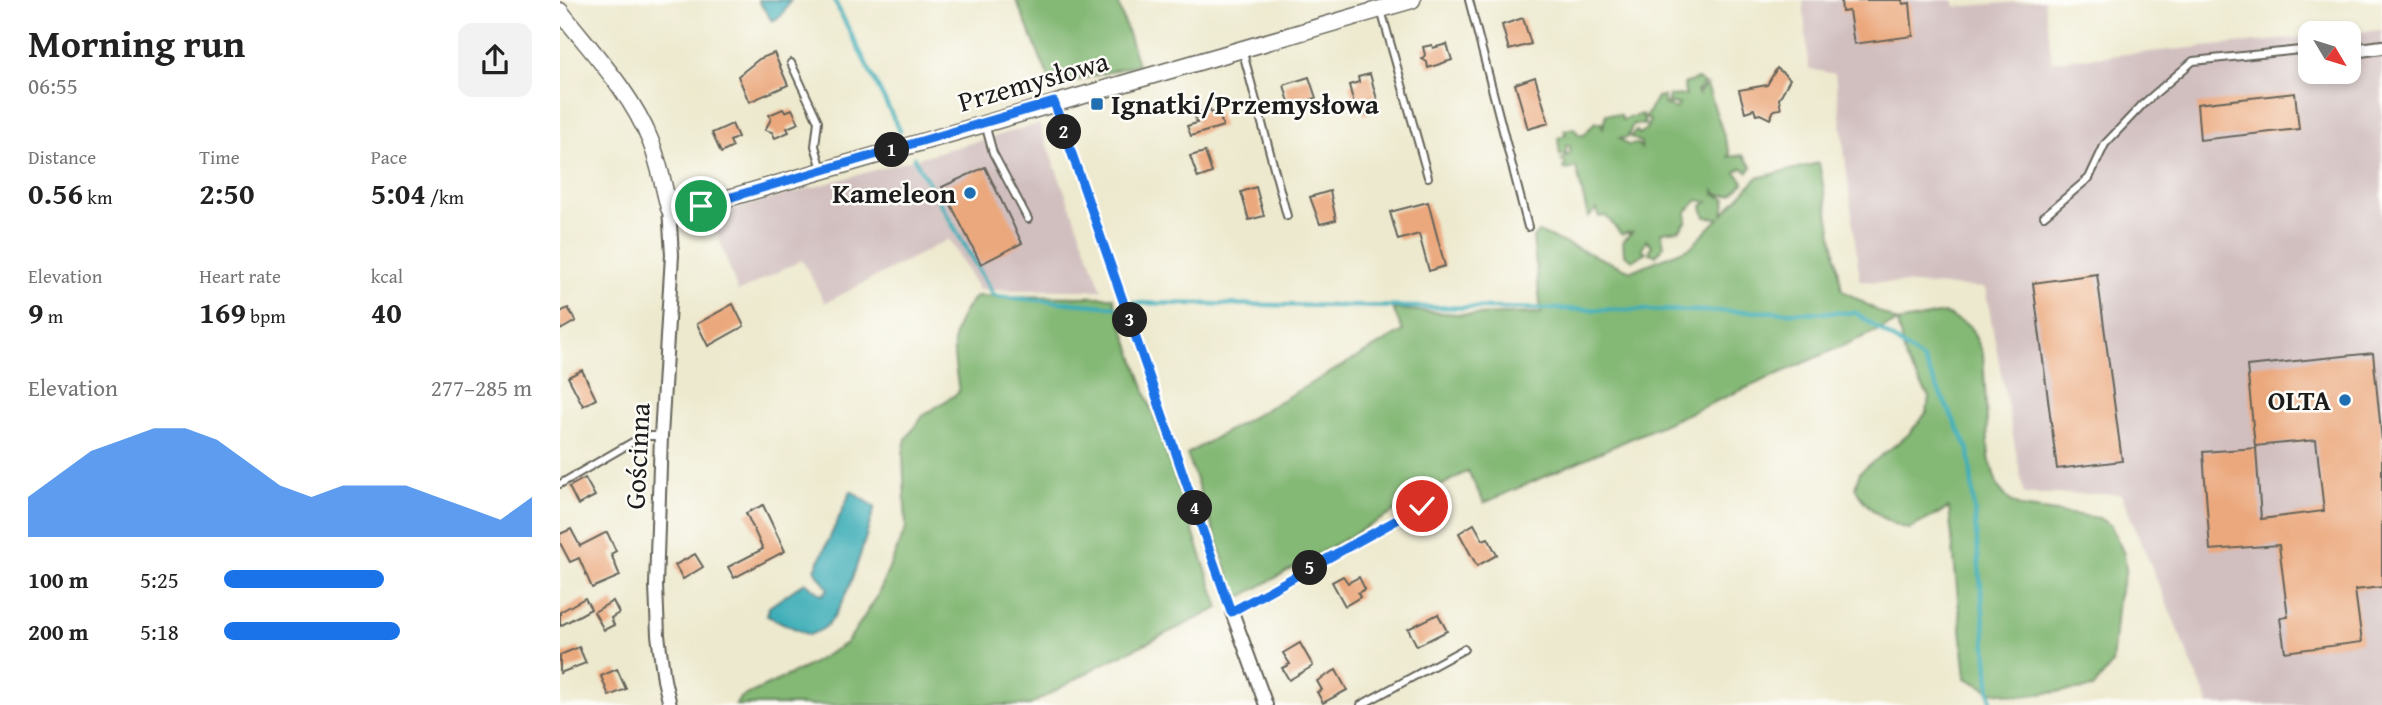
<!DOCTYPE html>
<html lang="en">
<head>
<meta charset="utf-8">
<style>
  body { margin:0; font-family:"Gentium Book Plus",serif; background:#f2f2f2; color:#222; height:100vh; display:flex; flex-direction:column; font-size:26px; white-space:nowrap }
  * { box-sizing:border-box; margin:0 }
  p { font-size:23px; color:#767676 }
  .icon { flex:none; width:38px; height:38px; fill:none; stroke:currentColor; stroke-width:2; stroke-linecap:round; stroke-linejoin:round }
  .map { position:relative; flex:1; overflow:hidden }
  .panel { display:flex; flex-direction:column; background:#fff; width:560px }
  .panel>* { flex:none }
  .needle { width:46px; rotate:128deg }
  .fabs { position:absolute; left:1738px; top:21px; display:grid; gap:14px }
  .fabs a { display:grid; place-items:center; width:63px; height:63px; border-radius:14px; background:#fff; box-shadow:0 4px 10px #0003; font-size:35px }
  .pin { position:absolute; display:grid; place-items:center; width:60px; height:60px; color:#fff; margin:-30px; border:4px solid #fff; border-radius:50%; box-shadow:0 2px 7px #0007 }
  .km { position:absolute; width:35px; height:35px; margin:-18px; border-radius:50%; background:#222; color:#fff; font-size:19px; line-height:35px; text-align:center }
  .round { display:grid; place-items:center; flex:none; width:74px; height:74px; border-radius:14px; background:#f2f2f2 }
  .overview { display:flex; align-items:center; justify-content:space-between; height:119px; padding:0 28px }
  h1 { font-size:38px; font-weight:700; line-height:52px }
  .stats { display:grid; grid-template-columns:repeat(3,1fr); gap:10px; height:119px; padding:7px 28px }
  .stats div { display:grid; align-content:center }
  .stats b { font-size:30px; font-weight:700 }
  .stats small { font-size:19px; font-weight:400 }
  .stats p { font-size:19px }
  .chart { height:196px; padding:14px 28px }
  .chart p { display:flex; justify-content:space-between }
  .chart svg { width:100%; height:126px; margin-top:7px; fill:#1a73e8; opacity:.7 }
  ul { padding:0 28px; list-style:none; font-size:23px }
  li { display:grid; grid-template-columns:112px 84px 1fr; align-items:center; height:52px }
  li i { height:18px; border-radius:9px; background:#1a73e8 }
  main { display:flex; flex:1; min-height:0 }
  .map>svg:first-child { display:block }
</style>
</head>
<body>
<main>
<section class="panel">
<div class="overview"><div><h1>Morning run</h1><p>06:55</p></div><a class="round"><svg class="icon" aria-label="share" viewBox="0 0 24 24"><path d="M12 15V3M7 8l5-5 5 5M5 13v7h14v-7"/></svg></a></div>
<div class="stats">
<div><p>Distance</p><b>0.56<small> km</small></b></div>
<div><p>Time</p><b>2:50</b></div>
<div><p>Pace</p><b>5:04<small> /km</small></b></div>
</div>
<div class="stats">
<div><p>Elevation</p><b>9<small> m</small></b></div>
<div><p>Heart rate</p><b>169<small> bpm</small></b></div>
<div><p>kcal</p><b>40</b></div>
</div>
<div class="chart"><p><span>Elevation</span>277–285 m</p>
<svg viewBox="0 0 160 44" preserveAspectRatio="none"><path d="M0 44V30L10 22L20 14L30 10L40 6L50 6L60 10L70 18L80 26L90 30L100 26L110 26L120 26L130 30L140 34L150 38L160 30V44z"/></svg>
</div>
<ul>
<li><b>100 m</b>5:25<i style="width:52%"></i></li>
<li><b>200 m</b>5:18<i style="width:57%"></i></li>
</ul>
</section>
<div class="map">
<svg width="1822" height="705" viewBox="0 0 1822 705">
  <rect width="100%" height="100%" fill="#fdfcf7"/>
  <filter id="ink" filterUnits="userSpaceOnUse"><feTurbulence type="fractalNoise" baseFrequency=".0143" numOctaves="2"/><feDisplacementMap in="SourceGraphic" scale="14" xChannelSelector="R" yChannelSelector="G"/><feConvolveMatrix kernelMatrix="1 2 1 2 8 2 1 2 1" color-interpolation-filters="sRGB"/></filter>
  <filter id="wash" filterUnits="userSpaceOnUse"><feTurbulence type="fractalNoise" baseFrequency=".00686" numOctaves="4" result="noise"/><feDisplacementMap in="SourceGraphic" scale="28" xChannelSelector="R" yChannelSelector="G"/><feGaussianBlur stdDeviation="1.57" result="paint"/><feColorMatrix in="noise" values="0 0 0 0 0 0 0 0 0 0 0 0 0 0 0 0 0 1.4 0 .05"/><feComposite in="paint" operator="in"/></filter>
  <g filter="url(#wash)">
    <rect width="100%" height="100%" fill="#ede9ce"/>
    <g fill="#d1bfbf">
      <path d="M1243 0H1393L1395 7 1484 0 1492 61 1750 37V72H1788L1787 33 1822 30V705H1649L1561 494H1464L1425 288 1300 281 1275 74 1249 69Z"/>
      <path d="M479 124 542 290H419L389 239 265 303 242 260 178 292 151 216Z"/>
    </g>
    <g fill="#83b874" stroke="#506a48" stroke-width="2">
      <path d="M456 0H557L578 64 493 87Z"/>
      <path d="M1138 79 1144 84 1136 92 1139 95V92L1147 85 1170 154 1168 157 1183 155 1192 167 1188 172 1182 168 1176 172 1184 183 1171 195H1159L1154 190V194L1166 199 1163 214 1197 178 1259 163 1282 290 1337 322 1384 313 1410 326 1423 353 1429 458 1438 487 1448 499 1461 507 1539 518 1551 526 1564 554 1566 570 1558 599 1552 664 1533 688 1460 696 1431 691 1406 678 1389 508 1349 529C1327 524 1304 507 1295 487L1300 472 1348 435 1367 412 1369 397 1346 360 1337 322 924 503 908 471 677 599 627 454 843 331 833 309 910 315 981 313 973 238 978 232 1071 271 1131 247 1159 218 1145 217 1142 206 1148 202 1138 200 1126 212 1127 221 1119 230 1101 232 1104 246 1096 255 1089 253 1092 245 1086 240 1082 249 1086 252 1073 260 1064 254 1063 241 1072 232 1061 234 1046 216 1039 217 1037 209 1028 217 1016 167 1007 170 1003 168 1006 163 1001 161 1010 153V146L1006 145V154L1000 156 998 138 1006 134 1004 130 1014 128 1019 135H1024L1035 122 1041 123 1043 128 1046 114 1061 115 1062 120 1082 114 1085 125 1073 124 1067 138H1060L1067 145 1078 144 1081 148V142L1070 137 1076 130 1079 134 1086 129 1090 120 1085 118 1097 97 1104 96V104L1116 109 1119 104 1107 103 1109 96 1125 95 1124 84Z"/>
      <path d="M416 296 553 297 659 608 539 666 470 705H175L180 698 246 667 286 643 294 632 317 597 346 528 343 453 346 439 363 416 399 392C393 350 386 330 416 296Z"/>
    </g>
    <g fill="#3cadb7" stroke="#2c646a" stroke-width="2">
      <path d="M198 0H231L221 16 212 21Z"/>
      <path d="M291 491 315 507C305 537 288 608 264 628 260 631 254 633 249 635L207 616 209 607 245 582 262 595 268 589 255 570Z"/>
    </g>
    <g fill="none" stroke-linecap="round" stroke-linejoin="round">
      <g stroke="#3cadb7" stroke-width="4.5">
        <path d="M274 0 340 131"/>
        <path d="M354 158 434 296 555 307"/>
        <path d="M573 303 1296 313 1363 360 1409 450 1431 705"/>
      </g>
    </g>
    <g id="blocks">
      <g fill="#eba87d">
        <path d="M1281 0H1342L1343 4 1350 3 1353 36 1294 44 1289 11 1282 12Z"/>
        <path d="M963 18 971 44 949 50 942 25Z"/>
        <path d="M887 44 892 60 868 68 867 62 862 59 865 55 863 47 872 45 873 48Z"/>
        <path d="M214 53 228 85 189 102 178 76 199 59Z"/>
        <path d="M1217 68 1230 79 1219 99 1221 109 1214 110 1210 119 1200 114 1196 115 1194 109 1185 112 1179 90 1207 85Z"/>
        <path d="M810 74 820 110 804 115 801 107 795 108 789 85 799 82 798 77Z"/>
        <path d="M749 77 756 98 730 106 724 85Z"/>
        <path d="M975 77 989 123 968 129 955 84Z"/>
        <path d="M1735 93 1739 129 1640 140 1637 104Z"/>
        <path d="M223 109 225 112 232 109 239 123 227 128 229 132 215 138 212 132 205 130 211 119 209 115Z"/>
        <path d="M650 109 651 113 658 111 663 126 631 136 627 126 637 123 634 114Z"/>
        <path d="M172 124 178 137 170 141 173 147 161 153 152 133Z"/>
        <path d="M645 152 652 173 638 178 630 156Z"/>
        <path d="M425 167 462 243 421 264 382 187Z"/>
        <path d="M696 187 704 216 689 220 681 192Z"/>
        <path d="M770 191 776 220 760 224 750 197Z"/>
        <path d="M868 202 885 266 869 271 859 234 838 240 830 212Z"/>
        <path d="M1537 274 1562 461 1497 469 1473 283Z"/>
        <path d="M173 304 184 326 148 346 137 324Z"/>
        <path d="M8 308 16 321 0 330V312Z"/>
        <path d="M1813 353 1822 441V587L1795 590 1802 642 1725 652 1720 618 1728 617 1719 545 1650 550 1643 452 1696 448 1701 519 1764 511 1756 440 1695 446 1687 366Z"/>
        <path d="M22 370 36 399 23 406 8 377Z"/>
        <path d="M25 478 35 496 18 505 9 487Z"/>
        <path d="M203 505 225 551 174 578 168 567 203 549 186 513Z"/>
        <path d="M914 524 923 540 928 538 937 555 917 566 899 533Z"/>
        <path d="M11 529 20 546 47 532 56 551 51 554 60 576 32 588 19 558 10 562 0 543V534Z"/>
        <path d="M135 554 143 567 123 579 115 565Z"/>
        <path d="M783 576 788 583 799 577 805 589 798 593 800 597 785 606 772 582Z"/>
        <path d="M25 598 31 609 0 626V612Z"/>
        <path d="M53 601 59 613 51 618 54 625 44 630 34 612Z"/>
        <path d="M878 614 887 631 857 646 848 629Z"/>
        <path d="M740 643 753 666 729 680 722 668 730 664 723 653Z"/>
        <path d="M19 647 26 663 0 673V655Z"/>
        <path d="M57 669 66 689 49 696 41 676Z"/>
        <path d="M776 670 787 690 763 703 757 692 762 690 757 681Z"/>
      </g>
    </g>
  </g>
  <g filter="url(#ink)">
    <use href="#blocks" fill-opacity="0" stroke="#65645a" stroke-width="2"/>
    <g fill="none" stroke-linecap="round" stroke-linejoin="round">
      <g stroke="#65645a" stroke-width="10">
        <g id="service">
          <path d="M909 0 968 227"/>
          <path d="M821 10 868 177"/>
          <path d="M682 49 727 216"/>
          <path d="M231 63 258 121 255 146 262 169"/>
          <path d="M425 124 433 153 468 219"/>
          <path d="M1484 216 1529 178 1545 144 1583 104 1633 61 1750 49"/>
          <path d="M0 484 83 436H101"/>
          <path d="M672 612 862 506"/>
          <path d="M801 705 904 649"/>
        </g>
      </g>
      <g stroke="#65645a" stroke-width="16">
        <g id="minor">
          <path d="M1793 51 1822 47"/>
          <path d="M109 208 112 255 101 436 96 586 98 635 104 680 110 705"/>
          <path d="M672 612 706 705"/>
        </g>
      </g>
      <g stroke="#65645a" stroke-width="19">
        <path id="tertiary" d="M0 11C31 51 71 92 90 140 99 161 103 185 109 208L141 206 852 0"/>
      </g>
      <path stroke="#65645a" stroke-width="2.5" stroke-dasharray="2 5" stroke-linecap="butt" d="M498 115 668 601"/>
      <use href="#service" stroke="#fff" stroke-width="6"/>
      <use href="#minor" stroke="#fff" stroke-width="12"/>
      <use href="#tertiary" stroke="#fff" stroke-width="16"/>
    </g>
  </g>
  <g fill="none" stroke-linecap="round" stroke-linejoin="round" filter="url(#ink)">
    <g stroke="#fff" stroke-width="14">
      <path id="route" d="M141 206 494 102 671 612 862 506"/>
    </g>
    <use href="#route" stroke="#1a73e8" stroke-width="9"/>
  </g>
  <g fill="#1f6fb2" stroke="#fdfcf7" stroke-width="2.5">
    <rect x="530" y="97" width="14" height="14" rx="3.5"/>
    <circle cx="410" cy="193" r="7"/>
    <circle cx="1785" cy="400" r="7"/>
  </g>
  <g text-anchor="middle" stroke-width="5" stroke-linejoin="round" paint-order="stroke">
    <g font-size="28" fill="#1c1c1c" stroke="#fdfcf7">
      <text transform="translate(473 81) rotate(-16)" y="10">Przemysłowa</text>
      <text transform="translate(77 456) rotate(-87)" y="10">Gościnna</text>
    </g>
    <g font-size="28" font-weight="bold" fill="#1c1c1c" stroke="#fdfcf7" text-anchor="end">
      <text x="551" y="114" text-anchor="start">Ignatki/Przemysłowa</text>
      <text x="396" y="203">Kameleon</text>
      <text x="1771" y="410">OLTA</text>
    </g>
  </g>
</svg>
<div class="fabs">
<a><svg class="needle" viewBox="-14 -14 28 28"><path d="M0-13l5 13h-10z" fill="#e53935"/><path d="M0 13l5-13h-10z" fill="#767676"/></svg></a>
</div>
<div class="pin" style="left:141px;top:206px;background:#1e9e55"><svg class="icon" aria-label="arrive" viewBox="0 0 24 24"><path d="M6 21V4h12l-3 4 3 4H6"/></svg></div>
<div class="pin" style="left:862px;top:506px;background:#d93025"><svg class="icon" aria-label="check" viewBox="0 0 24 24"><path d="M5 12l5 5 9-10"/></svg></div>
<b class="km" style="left:332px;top:150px">1</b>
<b class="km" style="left:504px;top:132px">2</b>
<b class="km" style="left:570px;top:320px">3</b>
<b class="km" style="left:635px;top:508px">4</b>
<b class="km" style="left:750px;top:568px">5</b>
</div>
</main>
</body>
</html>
